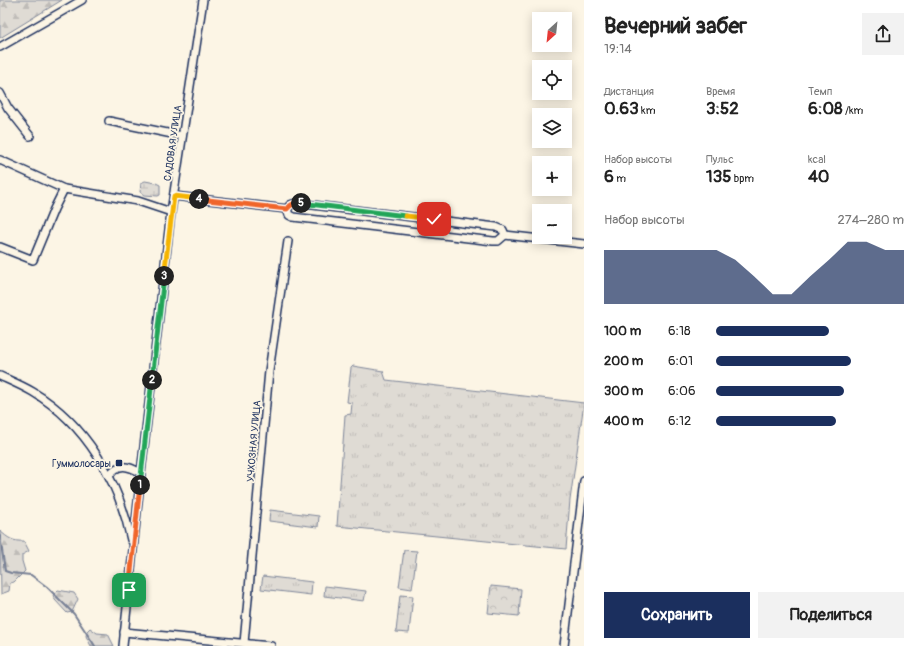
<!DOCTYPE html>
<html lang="ru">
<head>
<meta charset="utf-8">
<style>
  body { margin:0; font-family:Pangolin,sans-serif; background:#f2f2f2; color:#222; height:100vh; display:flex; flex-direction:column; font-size:15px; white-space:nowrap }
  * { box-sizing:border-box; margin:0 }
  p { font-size:13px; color:#767676 }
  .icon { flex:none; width:22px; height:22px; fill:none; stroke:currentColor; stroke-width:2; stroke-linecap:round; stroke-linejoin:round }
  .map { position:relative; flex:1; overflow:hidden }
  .details { display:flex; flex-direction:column; background:#fff; width:340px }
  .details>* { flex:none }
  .needle { width:26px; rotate:207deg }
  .tools { position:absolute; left:532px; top:12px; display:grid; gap:8px }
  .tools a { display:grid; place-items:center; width:40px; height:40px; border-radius:0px; background:#fff; box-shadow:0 2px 10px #0003; font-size:20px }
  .pin { position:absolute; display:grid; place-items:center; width:34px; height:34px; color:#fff; margin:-17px; border-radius:8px; box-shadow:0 2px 6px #0006 }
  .km { position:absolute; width:20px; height:20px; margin:-10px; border-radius:50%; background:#222; color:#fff; font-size:11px; line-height:20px; text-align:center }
  .round { display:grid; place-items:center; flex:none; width:42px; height:42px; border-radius:0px; background:#f2f2f2 }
  .overview { display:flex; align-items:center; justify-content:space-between; height:68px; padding:0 20px }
  h1 { font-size:22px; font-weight:700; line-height:30px }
  .figures { display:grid; grid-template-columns:repeat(3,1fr); gap:6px; height:68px; padding:4px 20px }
  .figures div { display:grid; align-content:center }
  .figures b { font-size:17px; font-weight:700 }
  .figures small { font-size:11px; font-weight:400 }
  .figures p { font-size:11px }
  .chart { height:112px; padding:8px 20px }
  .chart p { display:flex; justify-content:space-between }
  .chart svg { width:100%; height:72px; margin-top:4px; fill:#1b2f5e; opacity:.7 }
  .action { display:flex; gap:8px; margin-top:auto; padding:8px 20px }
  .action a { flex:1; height:46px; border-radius:0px; background:#1b2f5e; color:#fff; font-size:16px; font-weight:700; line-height:46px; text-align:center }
  .action a+a { background:#f2f2f2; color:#222 }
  ul { padding:0 20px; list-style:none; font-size:13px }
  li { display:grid; grid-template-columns:64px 48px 1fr; align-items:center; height:30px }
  li i { height:10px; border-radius:5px; background:#1b2f5e }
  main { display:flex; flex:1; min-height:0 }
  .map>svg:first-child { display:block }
</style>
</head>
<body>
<main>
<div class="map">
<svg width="584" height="646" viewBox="0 0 584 646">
  <defs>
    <pattern id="grass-tufts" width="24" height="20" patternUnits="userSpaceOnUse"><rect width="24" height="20" fill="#dfdbd4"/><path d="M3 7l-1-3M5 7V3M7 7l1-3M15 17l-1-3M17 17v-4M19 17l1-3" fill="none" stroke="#bfbcb8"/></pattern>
    <pattern id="forest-firs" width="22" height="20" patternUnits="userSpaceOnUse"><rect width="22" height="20" fill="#dfdbd4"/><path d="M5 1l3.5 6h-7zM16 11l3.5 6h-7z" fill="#bfbcb8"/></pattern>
    <pattern id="wetland-marsh" width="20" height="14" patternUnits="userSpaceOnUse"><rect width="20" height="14" fill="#dfdbd4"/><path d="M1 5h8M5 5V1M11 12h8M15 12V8" fill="none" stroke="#bfbcb8"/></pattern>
    <pattern id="park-crowns" width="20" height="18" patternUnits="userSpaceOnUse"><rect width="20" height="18" fill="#dfdbd4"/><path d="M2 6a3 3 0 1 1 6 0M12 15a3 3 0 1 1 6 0" fill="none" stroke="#bfbcb8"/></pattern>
  </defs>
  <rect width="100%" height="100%" fill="#fcf5e5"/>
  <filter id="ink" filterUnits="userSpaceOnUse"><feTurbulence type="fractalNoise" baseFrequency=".025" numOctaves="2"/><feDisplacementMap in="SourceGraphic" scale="8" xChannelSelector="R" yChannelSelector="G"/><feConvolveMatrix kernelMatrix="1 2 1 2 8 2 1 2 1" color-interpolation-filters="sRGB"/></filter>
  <g filter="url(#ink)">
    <g fill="url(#grass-tufts)" stroke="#7d8599">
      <path d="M353 366 383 371 386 380 584 403 570 500 566 549 337 526 345 415 351 414 352 403 347 402 351 368Z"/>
      <path d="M270 510 319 516 318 527 269 521Z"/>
      <path d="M404 550 417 551 412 589 399 587Z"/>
      <path d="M263 576 312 582 311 595 261 589Z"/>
      <path d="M325 586 366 591 364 601 324 596Z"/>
      <path d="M400 595 413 596 409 633 396 632Z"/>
    </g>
    <g fill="url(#forest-firs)" stroke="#7d8599">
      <path d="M0 0H62L0 38Z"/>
      <path d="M0 531C8 538 13 542 24 541L29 551 22 555V561L25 571 14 582 10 583 9 591 1 594Z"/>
      <path d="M58 590 74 593 78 599 72 612 67 613 55 600 53 595Z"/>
      <path d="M90 628 97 633 108 634 114 646H91L86 636 87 631Z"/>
    </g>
    <path fill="url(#wetland-marsh)" stroke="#7d8599" d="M145 181 156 183 160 185V195L158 196 144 195 140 192 141 183Z"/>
    <path fill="url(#park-crowns)" stroke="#7d8599" d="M491 586 521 589 519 616 488 613Z"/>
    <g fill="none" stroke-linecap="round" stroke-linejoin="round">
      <path stroke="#767f94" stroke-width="2" d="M0 536 5 571 11 573 31 575 47 587 74 614 95 646"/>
      <g stroke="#1b2f5e" stroke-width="10">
        <g id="street">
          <path d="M0 47 82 0"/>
          <path d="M0 93 8 108 30 136"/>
          <path d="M109 121 182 136"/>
          <path d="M0 160 64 189 138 201 171 212"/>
          <path d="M174 196 287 209"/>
          <path d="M287 209 289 215 293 217 493 241H498L505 235"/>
          <path d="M287 209 290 205 296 203 496 227 503 230 505 235"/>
          <path d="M505 235 584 244"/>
          <path d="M0 247 33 260 54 209 64 189"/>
          <path d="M0 376C11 381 23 386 33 392 86 424 119 481 131 540"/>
          <path d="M109 476C118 462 129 466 141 473"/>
          <path d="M124 632 271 646"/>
          <path d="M244 643 269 371 288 241"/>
          <path d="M123 646 141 473 171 212 203 0"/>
          <path d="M564 646 584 481"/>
        </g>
      </g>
      <use href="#street" stroke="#fcf5e5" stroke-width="7"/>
    </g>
  </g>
  <g fill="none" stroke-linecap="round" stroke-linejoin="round" filter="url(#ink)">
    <g stroke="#fff" stroke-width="8">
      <path id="split-1" d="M129 590 140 485"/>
    </g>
    <g stroke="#fff" stroke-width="8">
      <path id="split-2" d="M140 485 152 380"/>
    </g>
    <g stroke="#fff" stroke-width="8">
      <path id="split-3" d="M152 380 164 276"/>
    </g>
    <g stroke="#fff" stroke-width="8">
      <path id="split-4" d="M164 276 174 196 199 199"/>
    </g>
    <g stroke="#fff" stroke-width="8">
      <path id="split-5" d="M199 199 287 209C291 204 294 203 301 203"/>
    </g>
    <g stroke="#fff" stroke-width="8">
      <path id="split-6" d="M301 203 406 216"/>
    </g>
    <g stroke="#fff" stroke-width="8">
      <path id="split-7" d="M406 216 434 219"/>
    </g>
    <use href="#split-1" stroke="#f0652b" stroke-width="5"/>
    <use href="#split-2" stroke="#22a559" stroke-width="5"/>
    <use href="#split-3" stroke="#22a559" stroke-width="5"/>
    <use href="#split-4" stroke="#f5b400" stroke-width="5"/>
    <use href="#split-5" stroke="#f0652b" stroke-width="5"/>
    <use href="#split-6" stroke="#22a559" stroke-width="5"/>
    <use href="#split-7" stroke="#f5b400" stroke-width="5"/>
  </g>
  <rect fill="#1b2f5e" stroke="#fcf5e5" stroke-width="1.5" x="115" y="459" width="8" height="8" rx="2"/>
  <g text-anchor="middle" stroke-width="3.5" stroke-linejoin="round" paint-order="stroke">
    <g font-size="10" fill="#1b2f5e" stroke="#fcf5e5">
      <text transform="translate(172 143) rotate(-82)" y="4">САДОВАЯ УЛИЦА</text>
      <text transform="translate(253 441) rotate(-85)" y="4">УЧХОЗНАЯ УЛИЦА</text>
    </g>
    <g font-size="10" fill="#1b2f5e" stroke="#fcf5e5" text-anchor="end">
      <text x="111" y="467">Гуммолосары</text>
    </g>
  </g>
</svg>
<div class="tools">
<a><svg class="needle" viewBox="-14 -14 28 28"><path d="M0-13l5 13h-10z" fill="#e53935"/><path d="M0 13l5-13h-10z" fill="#767676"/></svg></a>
<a><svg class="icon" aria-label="locate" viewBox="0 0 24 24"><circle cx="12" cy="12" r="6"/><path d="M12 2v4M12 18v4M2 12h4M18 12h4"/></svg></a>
<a><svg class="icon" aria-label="layers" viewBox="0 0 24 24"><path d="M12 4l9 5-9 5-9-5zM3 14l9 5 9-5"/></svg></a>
<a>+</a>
<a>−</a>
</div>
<div class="pin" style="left:129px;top:590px;background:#1e9e55"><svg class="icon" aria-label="arrive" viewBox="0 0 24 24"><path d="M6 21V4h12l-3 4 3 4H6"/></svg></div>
<div class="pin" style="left:434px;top:219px;background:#d93025"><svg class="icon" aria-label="check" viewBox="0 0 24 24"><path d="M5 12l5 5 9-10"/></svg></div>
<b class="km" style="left:140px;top:485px">1</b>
<b class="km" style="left:152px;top:380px">2</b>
<b class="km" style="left:164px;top:276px">3</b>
<b class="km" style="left:199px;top:199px">4</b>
<b class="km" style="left:301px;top:203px">5</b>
</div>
<section class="details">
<div class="overview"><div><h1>Вечерний забег</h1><p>19:14</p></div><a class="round"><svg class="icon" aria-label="share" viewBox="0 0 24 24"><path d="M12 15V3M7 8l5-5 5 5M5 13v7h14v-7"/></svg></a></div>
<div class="figures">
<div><p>Дистанция</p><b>0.63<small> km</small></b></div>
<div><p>Время</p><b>3:52</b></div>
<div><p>Темп</p><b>6:08<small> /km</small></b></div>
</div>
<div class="figures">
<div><p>Набор высоты</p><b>6<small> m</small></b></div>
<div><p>Пульс</p><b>135<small> bpm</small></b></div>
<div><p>kcal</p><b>40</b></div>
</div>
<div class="chart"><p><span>Набор высоты</span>274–280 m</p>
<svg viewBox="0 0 160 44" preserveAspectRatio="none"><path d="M0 44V11L10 11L20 11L30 11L40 11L50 11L60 11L70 17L80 27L90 38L100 38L110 27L120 17L130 6L140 6L150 11L160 11V44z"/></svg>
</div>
<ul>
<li><b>100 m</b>6:18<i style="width:60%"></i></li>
<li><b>200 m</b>6:01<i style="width:72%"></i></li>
<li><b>300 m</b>6:06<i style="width:68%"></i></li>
<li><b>400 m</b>6:12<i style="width:64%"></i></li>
</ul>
<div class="action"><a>Сохранить</a><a>Поделиться</a></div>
</section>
</main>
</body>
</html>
